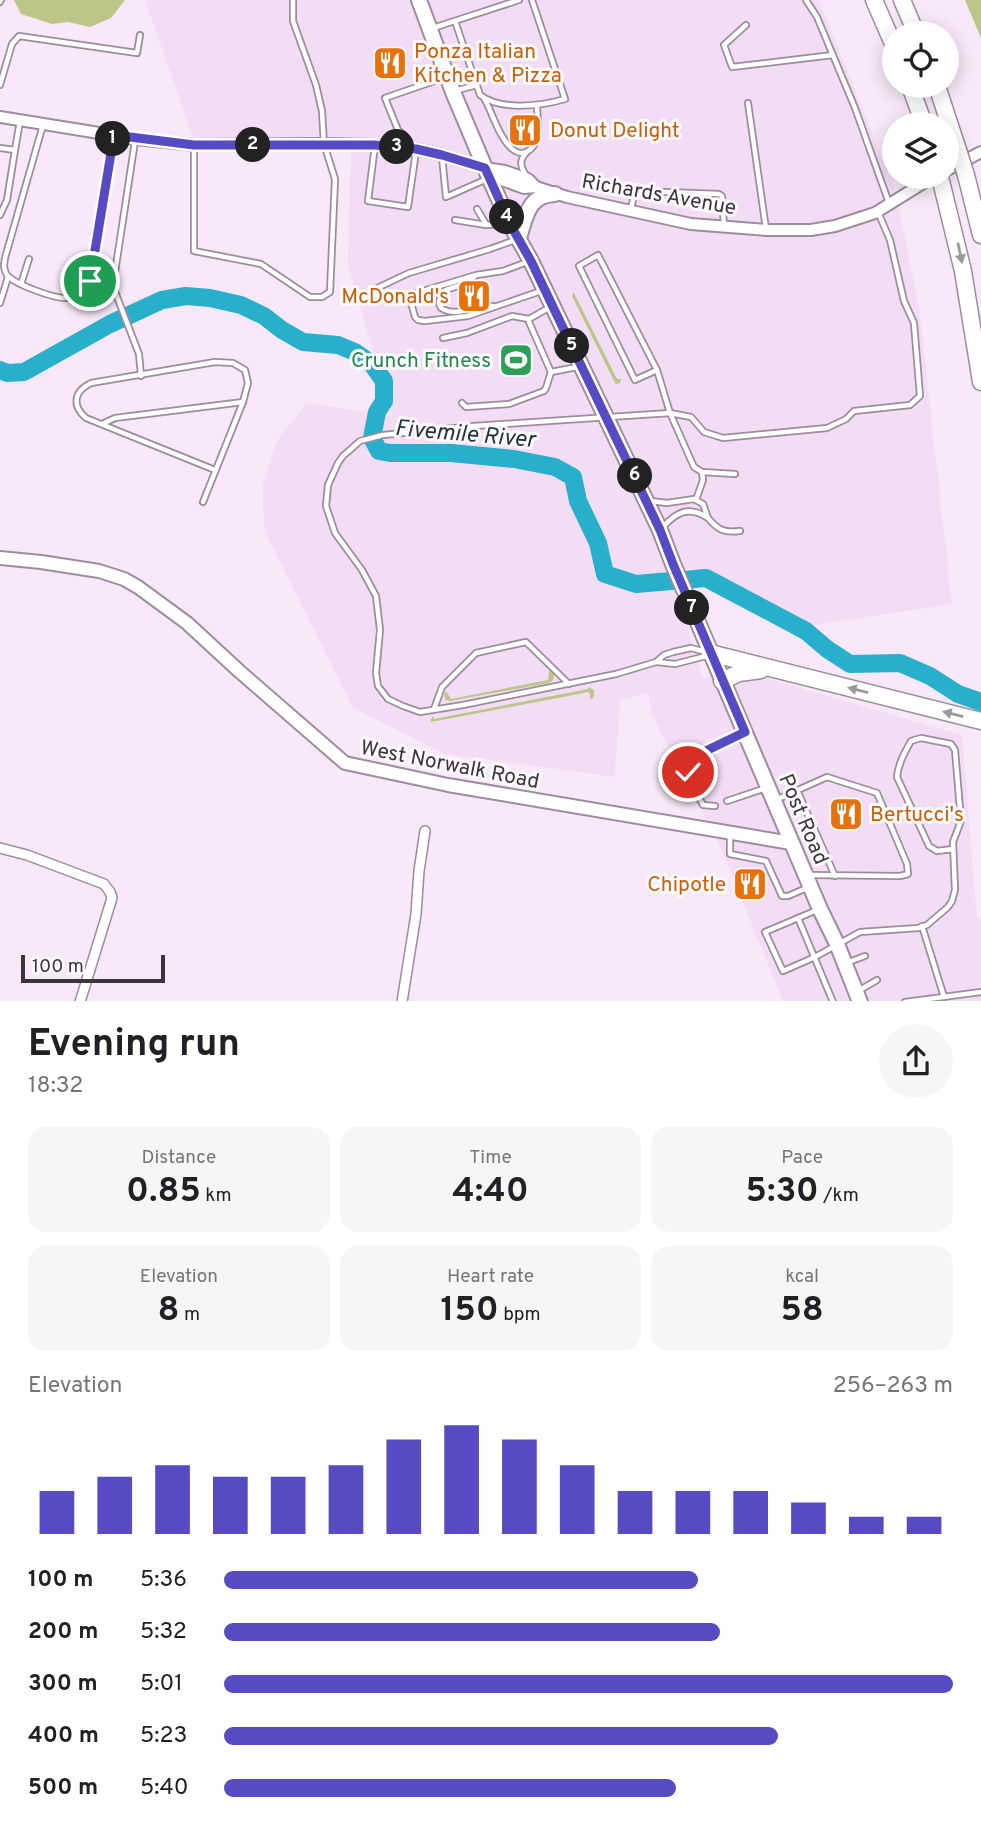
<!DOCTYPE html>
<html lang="en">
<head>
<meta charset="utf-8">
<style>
  body { margin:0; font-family:Overpass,sans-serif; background:#f6f6f6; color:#202124; height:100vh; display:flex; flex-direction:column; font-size:26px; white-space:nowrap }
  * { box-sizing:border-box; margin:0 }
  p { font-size:23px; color:#757577 }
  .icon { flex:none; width:38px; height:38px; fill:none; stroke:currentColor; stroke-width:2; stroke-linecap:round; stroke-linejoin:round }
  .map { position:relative; height:1001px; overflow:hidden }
  .drawer { display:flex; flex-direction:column; background:#fff; flex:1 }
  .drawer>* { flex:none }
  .controls { position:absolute; left:882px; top:21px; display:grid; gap:14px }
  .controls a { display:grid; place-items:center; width:77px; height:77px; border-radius:50%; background:#fff; box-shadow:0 4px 18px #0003; font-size:35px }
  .scale { position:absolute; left:21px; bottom:18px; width:144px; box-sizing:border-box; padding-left:7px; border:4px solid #3b353b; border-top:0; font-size:19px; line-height:24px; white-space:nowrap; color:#3b353b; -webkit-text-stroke:5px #fdfafd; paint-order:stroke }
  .pin { position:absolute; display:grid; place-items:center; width:60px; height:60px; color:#fff; margin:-30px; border:4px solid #fff; border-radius:50%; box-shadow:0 2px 7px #0007 }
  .km { position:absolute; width:35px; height:35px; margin:-18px; border-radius:50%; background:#222; color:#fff; font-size:19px; line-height:35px; text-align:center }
  .round { display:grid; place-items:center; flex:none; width:74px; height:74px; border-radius:37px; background:#f6f6f6 }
  .overview { display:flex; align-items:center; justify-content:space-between; height:119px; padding:0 28px }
  h1 { font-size:38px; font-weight:700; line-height:52px }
  .stats { display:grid; grid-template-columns:repeat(3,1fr); gap:10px; height:119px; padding:7px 28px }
  .stats div { display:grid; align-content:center; border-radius:18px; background:#f6f6f6; text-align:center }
  .stats b { font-size:35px; font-weight:700 }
  .stats small { font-size:19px; font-weight:400 }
  .stats p { font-size:19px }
  .chart { height:196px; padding:14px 28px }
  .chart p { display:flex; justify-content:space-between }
  .chart svg { width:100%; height:126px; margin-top:7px; stroke:#574bc3; stroke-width:6 }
  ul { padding:0 28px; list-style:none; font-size:23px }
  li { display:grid; grid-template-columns:112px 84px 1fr; align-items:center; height:52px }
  li i { height:18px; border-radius:9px; background:#574bc3 }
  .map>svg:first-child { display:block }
</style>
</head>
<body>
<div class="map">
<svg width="981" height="1002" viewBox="0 0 981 1002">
  <rect width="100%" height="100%" fill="#f8e8f9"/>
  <path fill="#f3ddf5" d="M145 0H819L896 193 919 308 952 604 808 626 720 578 690 569 669 568 703 679 731 668 962 735 977 918H981V1001H783L720 846 652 715 648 693 620 700 615 777 445 754 353 708 265 532 263 507V485L273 452 280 436 307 403 392 416 348 265 351 147 193 138Z"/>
  <g fill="#bcc688">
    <path d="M14 0H125L111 18 90 27 68 22 52 24 21 14Z"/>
    <path d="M965 0H981V38Z"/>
    <path d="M573 293H574L617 379H621L620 383 616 384 614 381 572 296Z"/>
    <path d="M549 671 552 672 554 675 553 680 549 683 450 701 446 700 444 696 446 691 451 699 548 680Z"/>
    <path d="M588 687 594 690V696L591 700 589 692 431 722V719L433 716 434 719 588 689Z"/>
  </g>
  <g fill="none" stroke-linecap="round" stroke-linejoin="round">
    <path stroke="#28afcc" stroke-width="18" d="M0 370 7 373 24 372 110 324 162 300 186 296 210 298 241 305 264 316 282 330 303 342 338 345 355 352 372 364 384 381V401L377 412 372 438 379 451 390 453H451L514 459 555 467 573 477 578 501 598 543 605 574 636 584 706 578 806 631 827 649 850 664 900 663 930 676 958 694 981 702"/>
    <g stroke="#9c8d9d" stroke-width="8">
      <g id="service">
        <path d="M806 0 817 17 855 108 889 203"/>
        <path d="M0 2 1 0"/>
        <path d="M455 21 480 95C501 111 541 106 565 99L532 0"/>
        <path d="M746 25 724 45 732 67 833 55"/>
        <path d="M433 28 519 0"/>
        <path d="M0 85 12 44 19 36 137 53 140 35"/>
        <path d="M454 91 477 85"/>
        <path d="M484 98C493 114 498 135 511 148 515 152 521 154 526 152 543 145 537 119 537 105"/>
        <path d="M748 103 766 229"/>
        <path d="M43 125 5 258C4 264 3 269 7 275 14 284 53 298 65 298 70 298 76 296 82 295L90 281 113 136"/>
        <path d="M135 141 114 279V289L139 354 141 376"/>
        <path d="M375 145 368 201 408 207 416 151"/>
        <path d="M194 146V251L261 264 310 297H322L330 292 335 179 324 144 322 111 316 85 293 21V0"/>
        <path d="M401 146 403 134 398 130 385 98 446 77"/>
        <path d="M0 148 15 150 20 121"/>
        <path d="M442 156 446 197 487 179"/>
        <path d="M526 175C520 166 519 160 527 152"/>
        <path d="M631 208 635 192 639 191 719 194 722 196 724 226"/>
        <path d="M477 209 486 224"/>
        <path d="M0 215 7 200 15 150"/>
        <path d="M455 220 486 225 506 224"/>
        <path d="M527 262 503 271 476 275 413 294 410 299 415 317 418 320 425 321 468 316 541 291"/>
        <path d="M475 276C466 287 453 285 441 293L439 304 441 308C456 318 476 305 493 306"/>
        <path d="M21 284 29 259"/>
        <path d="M375 289 409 273 490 249 515 240"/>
        <path d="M0 303 8 277"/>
        <path d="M552 306 529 319V322L551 372 577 367"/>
        <path d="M443 338 467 333 512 316 529 319"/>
        <path d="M657 370 635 380 579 266 598 255 657 370 670 413 694 467 702 472 735 474"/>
        <path d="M462 403 466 407 509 404 544 391 546 388 551 372"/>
        <path d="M102 424 115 418 243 402"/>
        <path d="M696 500 703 480 702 472"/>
        <path d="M651 501 667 503 694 499 703 504 708 518C690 506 677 511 663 527"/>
        <path d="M203 502 243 402 248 383 245 370 233 363 215 362 91 383C73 392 72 406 86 418L215 470"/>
        <path d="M708 518C718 530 724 533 740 531"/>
        <path d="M706 652 691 648 673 652 664 655 656 662 616 674 463 705 420 712 403 706 388 699 378 686 376 673 380 630 376 596 362 570 335 533 326 506 328 485 338 463 343 456 360 441 383 435 474 426 670 413 691 417 704 432 723 438 827 428 846 419 854 411 910 405 920 396 914 323 904 301 890 240 878 212"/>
        <path d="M657 662 675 664 706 656"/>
        <path d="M434 709 442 687 476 653 526 642 569 684"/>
        <path d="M797 790 835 876"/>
        <path d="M778 799 827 777 877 793 907 864 908 874 900 876 810 875"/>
        <path d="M727 801 766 788"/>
        <path d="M715 806 703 805C696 791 682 774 691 758L743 733"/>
        <path d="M730 834V854L766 861 782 896H788L809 887"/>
        <path d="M817 910 765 932 783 971 815 957 860 932 918 928 927 925 948 907 952 901 955 890 953 842 961 821 955 750 951 744 921 738 911 741C905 752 898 764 897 777L929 846 937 851 953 849"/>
        <path d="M798 918 833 1002"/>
        <path d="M922 926 944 997"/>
        <path d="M846 963 865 956"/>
        <path d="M860 990 877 980"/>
        <path d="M905 1002 981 992"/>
      </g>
    </g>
    <g stroke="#9c8d9d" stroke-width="12">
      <g id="minor">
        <path d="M0 848 27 855 104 884 110 892 112 898 80 1002"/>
        <path d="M402 1002 416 914 419 871 425 831"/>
      </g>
    </g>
    <g stroke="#9c8d9d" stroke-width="14">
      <g id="tertiary">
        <path d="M0 117 136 139 194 145 324 144 375 145 417 149 442 155 485 168 505 171 528 179 536 187"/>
        <path d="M486 169 502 180 524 188 536 187 567 197 691 224 766 230H811L835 226 875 213 933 177"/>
        <path d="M947 170 981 152"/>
      </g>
    </g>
    <g stroke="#9c8d9d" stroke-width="16">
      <path id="secondary" d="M0 558 41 562 99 571 124 579 138 587 187 623 239 671 345 763 448 785 791 843"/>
    </g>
    <g stroke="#9c8d9d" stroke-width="18">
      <g id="primary">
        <path d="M419 0 453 92 485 168 510 224 531 261 660 530 673 564 820 909 837 944 860 1002"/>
        <path d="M519 238C526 216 528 195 555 194"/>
      </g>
    </g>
    <g stroke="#9c8d9d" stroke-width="19">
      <g id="motorway">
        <path d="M874 0 894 46"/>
        <path d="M902 0 916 33"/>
        <path d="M910 86 924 124"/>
        <path d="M937 86 958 150"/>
        <path d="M966 175 981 235"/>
        <path d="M940 177 963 271 981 382"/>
        <path d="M710 653 981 721"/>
        <path d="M722 681 739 673 761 670"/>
      </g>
    </g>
    <use href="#service" stroke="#fff" stroke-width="4.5"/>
    <use href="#minor" stroke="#fff" stroke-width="9"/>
    <use href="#tertiary" stroke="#fff" stroke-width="10"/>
    <use href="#secondary" stroke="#fff" stroke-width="12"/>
    <use href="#primary" stroke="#fff" stroke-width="14"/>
    <use href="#motorway" stroke="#fff" stroke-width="16"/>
    <g stroke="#9c8d9d" stroke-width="19" stroke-linecap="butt">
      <path id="motorway-bridge" d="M958 150 966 175"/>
    </g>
    <use href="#motorway-bridge" stroke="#fff" stroke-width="16"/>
  </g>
  <defs><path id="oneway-solid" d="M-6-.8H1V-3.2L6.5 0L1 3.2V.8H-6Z" transform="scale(1.75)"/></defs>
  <g fill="#9d9a9d">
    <use href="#oneway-solid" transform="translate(960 253) rotate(78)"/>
    <use href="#oneway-solid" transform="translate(858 690) rotate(-166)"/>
    <use href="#oneway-solid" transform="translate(953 714) rotate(-166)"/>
  </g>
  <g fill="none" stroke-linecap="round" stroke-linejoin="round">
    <g stroke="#fff" stroke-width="14">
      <path id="route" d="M90 281 114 135 194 145H375L416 149 442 155 485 168 510 224 531 261 660 530 673 564 745 732 691 758 688 764V772"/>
    </g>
    <use href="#route" stroke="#574bc3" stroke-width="9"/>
  </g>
  <defs>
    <g id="restaurant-square" transform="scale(1.75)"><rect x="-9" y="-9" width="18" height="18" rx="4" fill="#e8710a" stroke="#fdfafd"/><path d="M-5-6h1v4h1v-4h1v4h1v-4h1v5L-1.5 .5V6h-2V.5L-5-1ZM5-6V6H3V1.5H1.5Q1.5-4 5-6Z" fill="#fff"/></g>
    <g id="stadium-square" transform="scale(1.75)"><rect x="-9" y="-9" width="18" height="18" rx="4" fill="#2e9e5b" stroke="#fdfafd"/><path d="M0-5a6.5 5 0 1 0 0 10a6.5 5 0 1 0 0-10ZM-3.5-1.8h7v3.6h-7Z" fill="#fff"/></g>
  </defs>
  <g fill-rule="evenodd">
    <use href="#restaurant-square" x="390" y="63"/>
    <use href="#restaurant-square" x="525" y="130"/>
    <use href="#restaurant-square" x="474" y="296"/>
    <use href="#stadium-square" x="516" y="360"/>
    <use href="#restaurant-square" x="846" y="814"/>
    <use href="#restaurant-square" x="750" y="884"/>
  </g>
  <g text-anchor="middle" stroke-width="6" stroke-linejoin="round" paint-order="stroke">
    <g font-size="21" fill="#c56008" stroke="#fdfafd" text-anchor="start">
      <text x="414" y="58">Ponza Italian<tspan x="414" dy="24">Kitchen &amp; Pizza</tspan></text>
      <text x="550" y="137">Donut Delight</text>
      <text x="449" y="303" text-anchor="end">McDonald's</text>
      <text x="870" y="821">Bertucci's</text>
      <text x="726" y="891" text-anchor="end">Chipotle</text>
    </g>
    <g font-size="21" fill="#3b353b" stroke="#fdfafd">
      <text transform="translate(659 194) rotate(10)" y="7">Richards Avenue</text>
      <text transform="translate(450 764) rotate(11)" y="7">West Norwalk Road</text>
      <text transform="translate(804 819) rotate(67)" y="7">Post Road</text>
    </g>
    <g font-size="21" fill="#27864d" stroke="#fdfafd" text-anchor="end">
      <text x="491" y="367">Crunch Fitness</text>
    </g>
    <g font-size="23" font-style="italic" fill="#20353b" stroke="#fdfafd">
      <text transform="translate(465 433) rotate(5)" y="8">Fivemile River</text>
    </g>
  </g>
</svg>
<div class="controls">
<a><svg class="icon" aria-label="locate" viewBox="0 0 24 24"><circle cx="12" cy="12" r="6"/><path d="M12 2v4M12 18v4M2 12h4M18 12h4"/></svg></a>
<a><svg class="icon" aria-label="layers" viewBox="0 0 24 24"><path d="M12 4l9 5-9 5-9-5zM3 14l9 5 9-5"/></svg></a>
</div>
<div class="scale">100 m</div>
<div class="pin" style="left:90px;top:281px;background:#1e9e55"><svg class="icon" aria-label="arrive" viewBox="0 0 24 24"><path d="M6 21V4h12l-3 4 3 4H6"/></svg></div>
<div class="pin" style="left:688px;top:772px;background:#d93025"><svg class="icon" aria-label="check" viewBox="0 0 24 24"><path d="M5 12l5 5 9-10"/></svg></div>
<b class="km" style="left:113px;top:139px">1</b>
<b class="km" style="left:253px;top:145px">2</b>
<b class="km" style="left:397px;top:147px">3</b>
<b class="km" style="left:507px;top:217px">4</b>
<b class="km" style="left:572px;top:346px">5</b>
<b class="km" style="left:635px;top:476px">6</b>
<b class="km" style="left:692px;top:608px">7</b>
</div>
<section class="drawer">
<div class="overview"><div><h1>Evening run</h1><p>18:32</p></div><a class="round"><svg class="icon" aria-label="share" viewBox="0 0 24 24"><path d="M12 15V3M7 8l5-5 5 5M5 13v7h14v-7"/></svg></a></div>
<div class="stats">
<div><p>Distance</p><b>0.85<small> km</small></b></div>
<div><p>Time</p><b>4:40</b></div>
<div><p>Pace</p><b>5:30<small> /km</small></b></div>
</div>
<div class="stats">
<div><p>Elevation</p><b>8<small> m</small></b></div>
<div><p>Heart rate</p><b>150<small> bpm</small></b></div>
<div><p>kcal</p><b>58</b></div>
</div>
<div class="chart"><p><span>Elevation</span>256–263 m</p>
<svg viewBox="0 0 160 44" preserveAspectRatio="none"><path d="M5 44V29M15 44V24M25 44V20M35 44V24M45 44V24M55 44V20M65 44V11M75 44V6M85 44V11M95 44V20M105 44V29M115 44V29M125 44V29M135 44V33M145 44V38M155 44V38"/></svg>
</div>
<ul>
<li><b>100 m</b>5:36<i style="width:65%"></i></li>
<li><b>200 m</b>5:32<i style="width:68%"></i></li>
<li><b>300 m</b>5:01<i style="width:100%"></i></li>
<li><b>400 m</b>5:23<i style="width:76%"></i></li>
<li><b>500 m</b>5:40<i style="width:62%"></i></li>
</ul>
</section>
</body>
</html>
